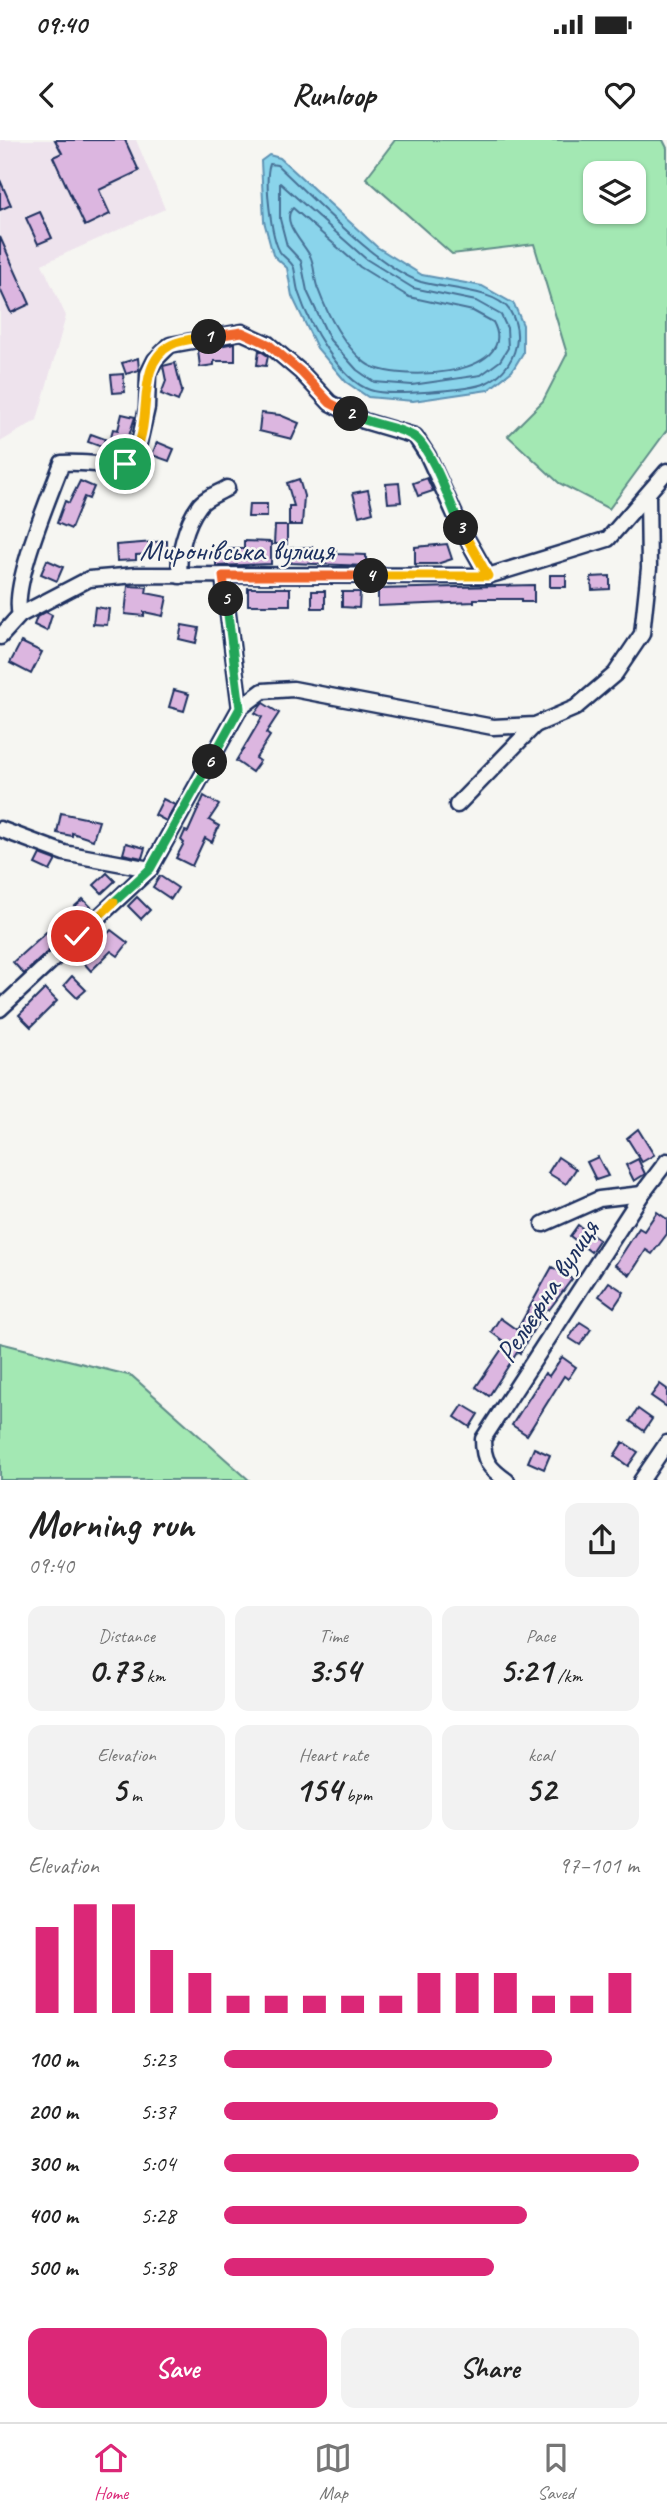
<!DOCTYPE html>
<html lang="en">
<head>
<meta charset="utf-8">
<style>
  body { margin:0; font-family:Caveat,sans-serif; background:#f2f2f2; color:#222; height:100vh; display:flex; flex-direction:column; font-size:26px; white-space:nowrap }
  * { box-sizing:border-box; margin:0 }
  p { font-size:23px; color:#767676 }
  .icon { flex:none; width:38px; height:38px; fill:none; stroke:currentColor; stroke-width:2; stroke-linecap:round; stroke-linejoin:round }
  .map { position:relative; height:1340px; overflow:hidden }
  .panel { display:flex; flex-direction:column; background:#fff; flex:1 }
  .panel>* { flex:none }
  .fabs { position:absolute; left:583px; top:21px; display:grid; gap:14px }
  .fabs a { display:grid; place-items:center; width:63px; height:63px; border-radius:14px; background:#fff; box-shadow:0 2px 5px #0004; font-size:35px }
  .pin { position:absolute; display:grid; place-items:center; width:60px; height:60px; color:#fff; margin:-30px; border:4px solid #fff; border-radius:50%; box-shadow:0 2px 7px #0007 }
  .km { position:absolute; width:35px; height:35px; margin:-18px; border-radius:50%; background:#222; color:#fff; font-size:19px; line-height:35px; text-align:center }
  .round { display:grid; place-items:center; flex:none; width:74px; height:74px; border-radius:14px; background:#f2f2f2 }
  .headline { display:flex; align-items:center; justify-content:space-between; height:119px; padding:0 28px }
  h1 { font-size:38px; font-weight:600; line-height:52px }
  .metrics { display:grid; grid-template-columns:repeat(3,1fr); gap:10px; height:119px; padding:7px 28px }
  .metrics div { display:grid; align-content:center; border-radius:14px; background:#f2f2f2; text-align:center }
  .metrics b { font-size:35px; font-weight:600 }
  .metrics small { font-size:19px; font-weight:400 }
  .metrics p { font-size:19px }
  .chart { height:196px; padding:14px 28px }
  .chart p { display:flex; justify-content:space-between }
  .chart svg { width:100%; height:126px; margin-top:7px; stroke:#db2777; stroke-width:6 }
  .button { display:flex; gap:14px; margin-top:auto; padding:14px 28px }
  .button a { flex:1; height:80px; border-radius:14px; background:#db2777; color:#fff; font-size:28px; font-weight:600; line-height:80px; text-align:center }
  .button a+a { background:#f2f2f2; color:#222 }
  ul { padding:0 28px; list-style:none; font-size:23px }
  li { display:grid; grid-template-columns:112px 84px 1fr; align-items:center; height:52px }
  li i { height:18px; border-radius:9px; background:#db2777 }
  .status { display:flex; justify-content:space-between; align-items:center; height:49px; padding:0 35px; background:#fff; direction:ltr }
  .status svg { height:19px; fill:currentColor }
  header { display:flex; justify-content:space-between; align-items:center; height:91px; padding:0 28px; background:#fff; font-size:32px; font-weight:600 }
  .dock { display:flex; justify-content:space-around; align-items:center; height:98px; border-top:2px solid #e0e0e0; background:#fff; font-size:19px; color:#767676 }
  .dock a { display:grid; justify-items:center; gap:4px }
  .dock .current { color:#db2777 }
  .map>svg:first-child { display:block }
</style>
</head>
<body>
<div class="status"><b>09:40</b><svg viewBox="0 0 49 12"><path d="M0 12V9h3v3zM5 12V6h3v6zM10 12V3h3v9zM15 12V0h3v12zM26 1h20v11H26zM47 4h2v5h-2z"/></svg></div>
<header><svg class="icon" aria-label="back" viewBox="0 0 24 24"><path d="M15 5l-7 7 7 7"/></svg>Runloop<svg class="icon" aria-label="heart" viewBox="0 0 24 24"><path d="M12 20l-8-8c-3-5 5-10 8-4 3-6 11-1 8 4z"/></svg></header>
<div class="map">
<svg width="667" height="1341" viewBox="0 0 667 1341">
  <rect width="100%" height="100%" fill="#f6f6f2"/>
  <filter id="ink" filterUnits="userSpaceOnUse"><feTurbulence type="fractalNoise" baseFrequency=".0143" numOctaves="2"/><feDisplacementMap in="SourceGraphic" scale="14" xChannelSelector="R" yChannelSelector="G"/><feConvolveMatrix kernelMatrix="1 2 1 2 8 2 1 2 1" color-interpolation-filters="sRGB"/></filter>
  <g filter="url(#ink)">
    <path fill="#eee3ed" d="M0 0H136L165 69 42 124 66 176 37 280 0 302Z"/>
    <g fill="#a3e8b3" stroke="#5f8c88" stroke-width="2" fill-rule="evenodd">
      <path d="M395 0H663L667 8V290L609 369 559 343 508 296 543 261 567 214 534 104 452 114 366 38ZM634 33V72H595V33Z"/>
      <path d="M0 1203 132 1236 249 1340H0Z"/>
    </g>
    <path fill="#8ad4eb" stroke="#5e92b3" stroke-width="2" d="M269 15 280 18 377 107 422 135 482 146 514 164 523 185V213L512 231 488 250 413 261 368 257 346 242 317 208 292 156 287 128 273 115 264 81 261 21Z"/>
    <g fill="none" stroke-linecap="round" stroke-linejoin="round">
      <g stroke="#477196" stroke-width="2">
        <path d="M270 24 277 25C312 57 377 127 421 142 444 149 496 149 510 171 526 198 513 230 486 243 471 250 387 257 370 250 339 239 309 184 299 154 296 146 296 136 294 128 291 121 284 118 280 112 271 97 264 39 270 24Z"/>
        <path d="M280 43 366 119 413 148 476 161 501 175 507 188 508 208 500 221 481 235 412 245 374 242 357 230 330 200 307 151 301 121 287 106 280 79Z"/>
        <path d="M293 68 360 127 409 157 473 171 493 182C523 237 388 245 363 221 342 202 328 176 318 149 314 140 315 128 311 118 306 105 279 82 293 68Z"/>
      </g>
    </g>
    <g fill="#dcb6e0" stroke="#1b2f5e" stroke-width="2">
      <path d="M55 0H125L139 31 99 50 110 74 85 86 53 17 62 13Z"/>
      <path d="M0 40 11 65 0 70Z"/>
      <path d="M40 72 52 98 38 104 26 78Z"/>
      <path d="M0 97 30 164 11 173 0 149Z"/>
      <path d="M235 203V221H214V225L200 227 198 210Z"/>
      <path d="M259 210 268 216 266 226 257 225Z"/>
      <path d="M138 218 139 230 126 234 122 223Z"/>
      <path d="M175 223 182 251 178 261 161 254 166 241 163 226Z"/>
      <path d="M123 234 125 252 113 253 111 235Z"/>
      <path d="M261 273 280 275 299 283 292 299 259 291Z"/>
      <path d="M122 274 135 277 126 305 110 300 113 289 118 290Z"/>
      <path d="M91 294 105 299 102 307 88 302Z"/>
      <path d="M157 302 174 309 169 321 152 315Z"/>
      <path d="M427 338 433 351 418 356 413 343Z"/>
      <path d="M299 339 304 356 302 385H289V366H294L287 343Z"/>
      <path d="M80 341 94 347 89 359 84 357 71 389 57 383 65 361 69 363Z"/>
      <path d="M399 343 401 362 388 363 386 344Z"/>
      <path d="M368 350 373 372 359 376 353 353Z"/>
      <path d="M249 364H267V377H248Z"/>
      <path d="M275 386H287V404H274Z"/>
      <path d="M167 401V413L136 415V420L117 421 116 405Z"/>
      <path d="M244 401 271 402V424L216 426V409H244Z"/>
      <path d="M447 404 452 419 437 424H415V407Z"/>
      <path d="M312 407V410H336V414L366 415V426L291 423V408Z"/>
      <path d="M47 420 63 427 57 441 41 434Z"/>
      <rect x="550" y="435" width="16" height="12"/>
      <path d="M610 436V449L592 450 591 437Z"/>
      <path d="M534 445V462H521V459H474V462L378 466V449Z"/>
      <path d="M128 446 147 447 146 453 167 457 163 476 144 472V476L125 474Z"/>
      <rect x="248" y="448" width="42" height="17"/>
      <rect x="312" y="451" width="13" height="17"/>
      <path d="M342 452H360L359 468 342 467Z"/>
      <path d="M95 467 109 469 107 485 93 484Z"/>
      <path d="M46 472 52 475 47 491 34 485 37 477Z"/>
      <path d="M182 485 199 488 196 503 179 499Z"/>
      <path d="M21 502 42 512 31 534 10 523Z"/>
      <path d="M174 550 189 554 184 571 169 567Z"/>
      <path d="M263 563 279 573 266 593 270 596 256 618 260 621 252 632 236 621 262 577 255 573Z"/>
      <path d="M204 656 219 665 209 680 219 686 212 702 205 698 192 726 176 718 184 703 181 700 185 691 188 692Z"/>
      <path d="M163 659 175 665 166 681 155 675Z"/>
      <path d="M61 673 99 681 93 700 72 693V696L57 693Z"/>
      <path d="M126 703 145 708 142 718 123 714Z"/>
      <path d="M40 714 56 720 50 731 35 724Z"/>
      <path d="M107 733 115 741 102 753 94 745Z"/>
      <path d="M160 736 178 748 171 759 153 747Z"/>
      <path d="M137 757 150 770 141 779 128 766Z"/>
      <path d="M83 759 93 769 24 834 13 822Z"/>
      <path d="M111 790 128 803 118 816 111 811 91 831 82 821Z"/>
      <path d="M72 836 86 850 77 858 64 845Z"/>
      <path d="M45 849 57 861 31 887 19 875Z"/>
      <path d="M638 989 654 1015 642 1022 627 998Z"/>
      <path d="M558 1017 576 1029 566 1044 548 1033Z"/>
      <path d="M598 1017 608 1036 596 1040 587 1022Z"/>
      <path d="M638 1019 645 1034 634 1041 626 1025Z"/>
      <path d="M657 1072 667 1079V1094L652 1114 646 1110 630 1135 615 1125 639 1088 644 1091Z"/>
      <path d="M578 1085 599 1100 591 1112 570 1096Z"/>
      <path d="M552 1127 572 1139 549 1170 546 1168 520 1213 518 1211 489 1256 476 1247 506 1203 491 1192 500 1178 517 1190Z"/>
      <path d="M609 1142 624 1152 614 1167 599 1156Z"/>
      <path d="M580 1182 591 1189 580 1205 569 1198Z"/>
      <path d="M562 1217 576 1227 568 1239 564 1236 527 1295 512 1285 545 1233 549 1236Z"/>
      <path d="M660 1244 667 1249V1267L651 1256Z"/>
      <path d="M463 1265 478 1274 470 1287 455 1277Z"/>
      <path d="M638 1269 652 1279 644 1291 630 1281Z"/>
      <path d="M623 1302 638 1312 628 1326 614 1316Z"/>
      <path d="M534 1308 550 1315 544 1329 528 1322Z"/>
    </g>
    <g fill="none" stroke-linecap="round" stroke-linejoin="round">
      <g stroke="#1b2f5e" stroke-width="19">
        <g id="minor">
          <path d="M180 436C177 416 186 383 199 366 204 358 219 353 227 348"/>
          <path d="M20 475C11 445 50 356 62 323 84 321 104 327 125 324L139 303 147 268 148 234 155 220 170 205 242 192 268 204 301 232 330 263 364 281 415 296 428 316 462 390 488 436"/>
          <path d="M0 497 20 475 89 439 136 435 488 436 608 399 667 331"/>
          <path d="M240 568 263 551 293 549 493 587 535 585 575 568 615 534 642 494 649 428 648 355"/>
          <path d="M457 665 535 585"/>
          <path d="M0 689 64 713 150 729"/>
          <path d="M0 869 150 729 240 568 223 436"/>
          <path d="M543 1084 599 1059 642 1054"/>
          <path d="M507 1341C489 1328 483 1321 483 1299L642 1054 667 1021"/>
          <path d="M641 1341 667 1303"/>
        </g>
      </g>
      <use href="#minor" stroke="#f6f6f2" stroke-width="14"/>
    </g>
  </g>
  <g fill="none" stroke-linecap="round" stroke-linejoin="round" filter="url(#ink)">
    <g stroke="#fff" stroke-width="14">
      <path id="split-1" d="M125 324C130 316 137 309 140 300 150 271 138 222 171 205 182 199 197 199 209 197"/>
    </g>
    <g stroke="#fff" stroke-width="14">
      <path id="split-2" d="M209 197 242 192 268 204 301 232 330 263 351 274"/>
    </g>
    <g stroke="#fff" stroke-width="14">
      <path id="split-3" d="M351 274C370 285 394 285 413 296 431 306 452 368 461 388"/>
    </g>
    <g stroke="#fff" stroke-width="14">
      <path id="split-4" d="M371 436H488L461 388"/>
    </g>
    <g stroke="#fff" stroke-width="14">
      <path id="split-5" d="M226 459 223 436H371"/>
    </g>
    <g stroke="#fff" stroke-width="14">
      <path id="split-6" d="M210 622 240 568 226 459"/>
    </g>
    <g stroke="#fff" stroke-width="14">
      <path id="split-7" d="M114 762 150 729 210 622"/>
    </g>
    <g stroke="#fff" stroke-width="14">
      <path id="split-8" d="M77 796 114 762"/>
    </g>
    <use href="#split-1" stroke="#f5b400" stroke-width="9"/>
    <use href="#split-2" stroke="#f0652b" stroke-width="9"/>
    <use href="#split-3" stroke="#22a559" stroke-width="9"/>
    <use href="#split-4" stroke="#f5b400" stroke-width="9"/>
    <use href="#split-5" stroke="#f0652b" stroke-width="9"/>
    <use href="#split-6" stroke="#22a559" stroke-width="9"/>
    <use href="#split-7" stroke="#22a559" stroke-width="9"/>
    <use href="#split-8" stroke="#f5b400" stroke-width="9"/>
  </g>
  <g text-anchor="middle" stroke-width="5" stroke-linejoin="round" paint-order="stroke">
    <g font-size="30" fill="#1b2f5e" stroke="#f6f6f2">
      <text x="237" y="420">Миронівська вулиця</text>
      <text transform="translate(547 1151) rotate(-57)" y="10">Рельєфна вулиця</text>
    </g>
  </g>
</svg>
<div class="fabs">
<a><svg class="icon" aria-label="layers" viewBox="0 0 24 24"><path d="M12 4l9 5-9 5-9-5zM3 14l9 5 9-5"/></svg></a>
</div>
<div class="pin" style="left:125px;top:324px;background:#1e9e55"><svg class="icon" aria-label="arrive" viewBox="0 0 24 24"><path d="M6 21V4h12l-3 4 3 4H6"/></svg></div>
<div class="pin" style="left:77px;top:796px;background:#d93025"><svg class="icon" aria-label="check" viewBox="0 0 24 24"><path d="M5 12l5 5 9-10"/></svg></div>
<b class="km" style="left:209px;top:197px">1</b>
<b class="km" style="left:351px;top:274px">2</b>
<b class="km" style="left:461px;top:388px">3</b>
<b class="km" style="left:371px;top:436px">4</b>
<b class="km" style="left:226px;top:459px">5</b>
<b class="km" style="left:210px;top:622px">6</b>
</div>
<section class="panel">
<div class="headline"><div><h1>Morning run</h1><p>09:40</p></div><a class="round"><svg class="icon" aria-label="share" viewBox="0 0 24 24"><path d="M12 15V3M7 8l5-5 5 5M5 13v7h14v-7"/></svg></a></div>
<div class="metrics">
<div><p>Distance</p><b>0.73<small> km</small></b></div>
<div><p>Time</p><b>3:54</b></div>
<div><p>Pace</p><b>5:21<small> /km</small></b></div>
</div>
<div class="metrics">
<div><p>Elevation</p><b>5<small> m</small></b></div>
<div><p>Heart rate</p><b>154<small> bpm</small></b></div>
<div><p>kcal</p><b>52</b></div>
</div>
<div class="chart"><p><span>Elevation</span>97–101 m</p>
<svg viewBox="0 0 160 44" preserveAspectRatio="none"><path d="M5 44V14M15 44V6M25 44V6M35 44V22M45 44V30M55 44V38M65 44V38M75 44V38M85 44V38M95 44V38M105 44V30M115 44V30M125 44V30M135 44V38M145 44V38M155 44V30"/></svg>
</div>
<ul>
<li><b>100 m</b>5:23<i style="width:79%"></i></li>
<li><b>200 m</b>5:37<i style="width:66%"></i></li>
<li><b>300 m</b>5:04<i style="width:100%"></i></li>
<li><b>400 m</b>5:28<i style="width:73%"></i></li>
<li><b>500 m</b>5:38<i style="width:65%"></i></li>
</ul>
<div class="button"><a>Save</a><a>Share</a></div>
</section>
<nav class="dock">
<a class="current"><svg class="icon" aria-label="home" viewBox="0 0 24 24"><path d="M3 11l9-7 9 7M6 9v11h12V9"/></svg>Home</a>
<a><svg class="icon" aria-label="map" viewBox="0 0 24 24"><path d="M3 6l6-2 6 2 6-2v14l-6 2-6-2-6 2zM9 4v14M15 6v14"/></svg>Map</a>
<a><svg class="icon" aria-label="saved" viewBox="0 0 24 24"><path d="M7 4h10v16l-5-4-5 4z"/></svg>Saved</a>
</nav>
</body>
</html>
